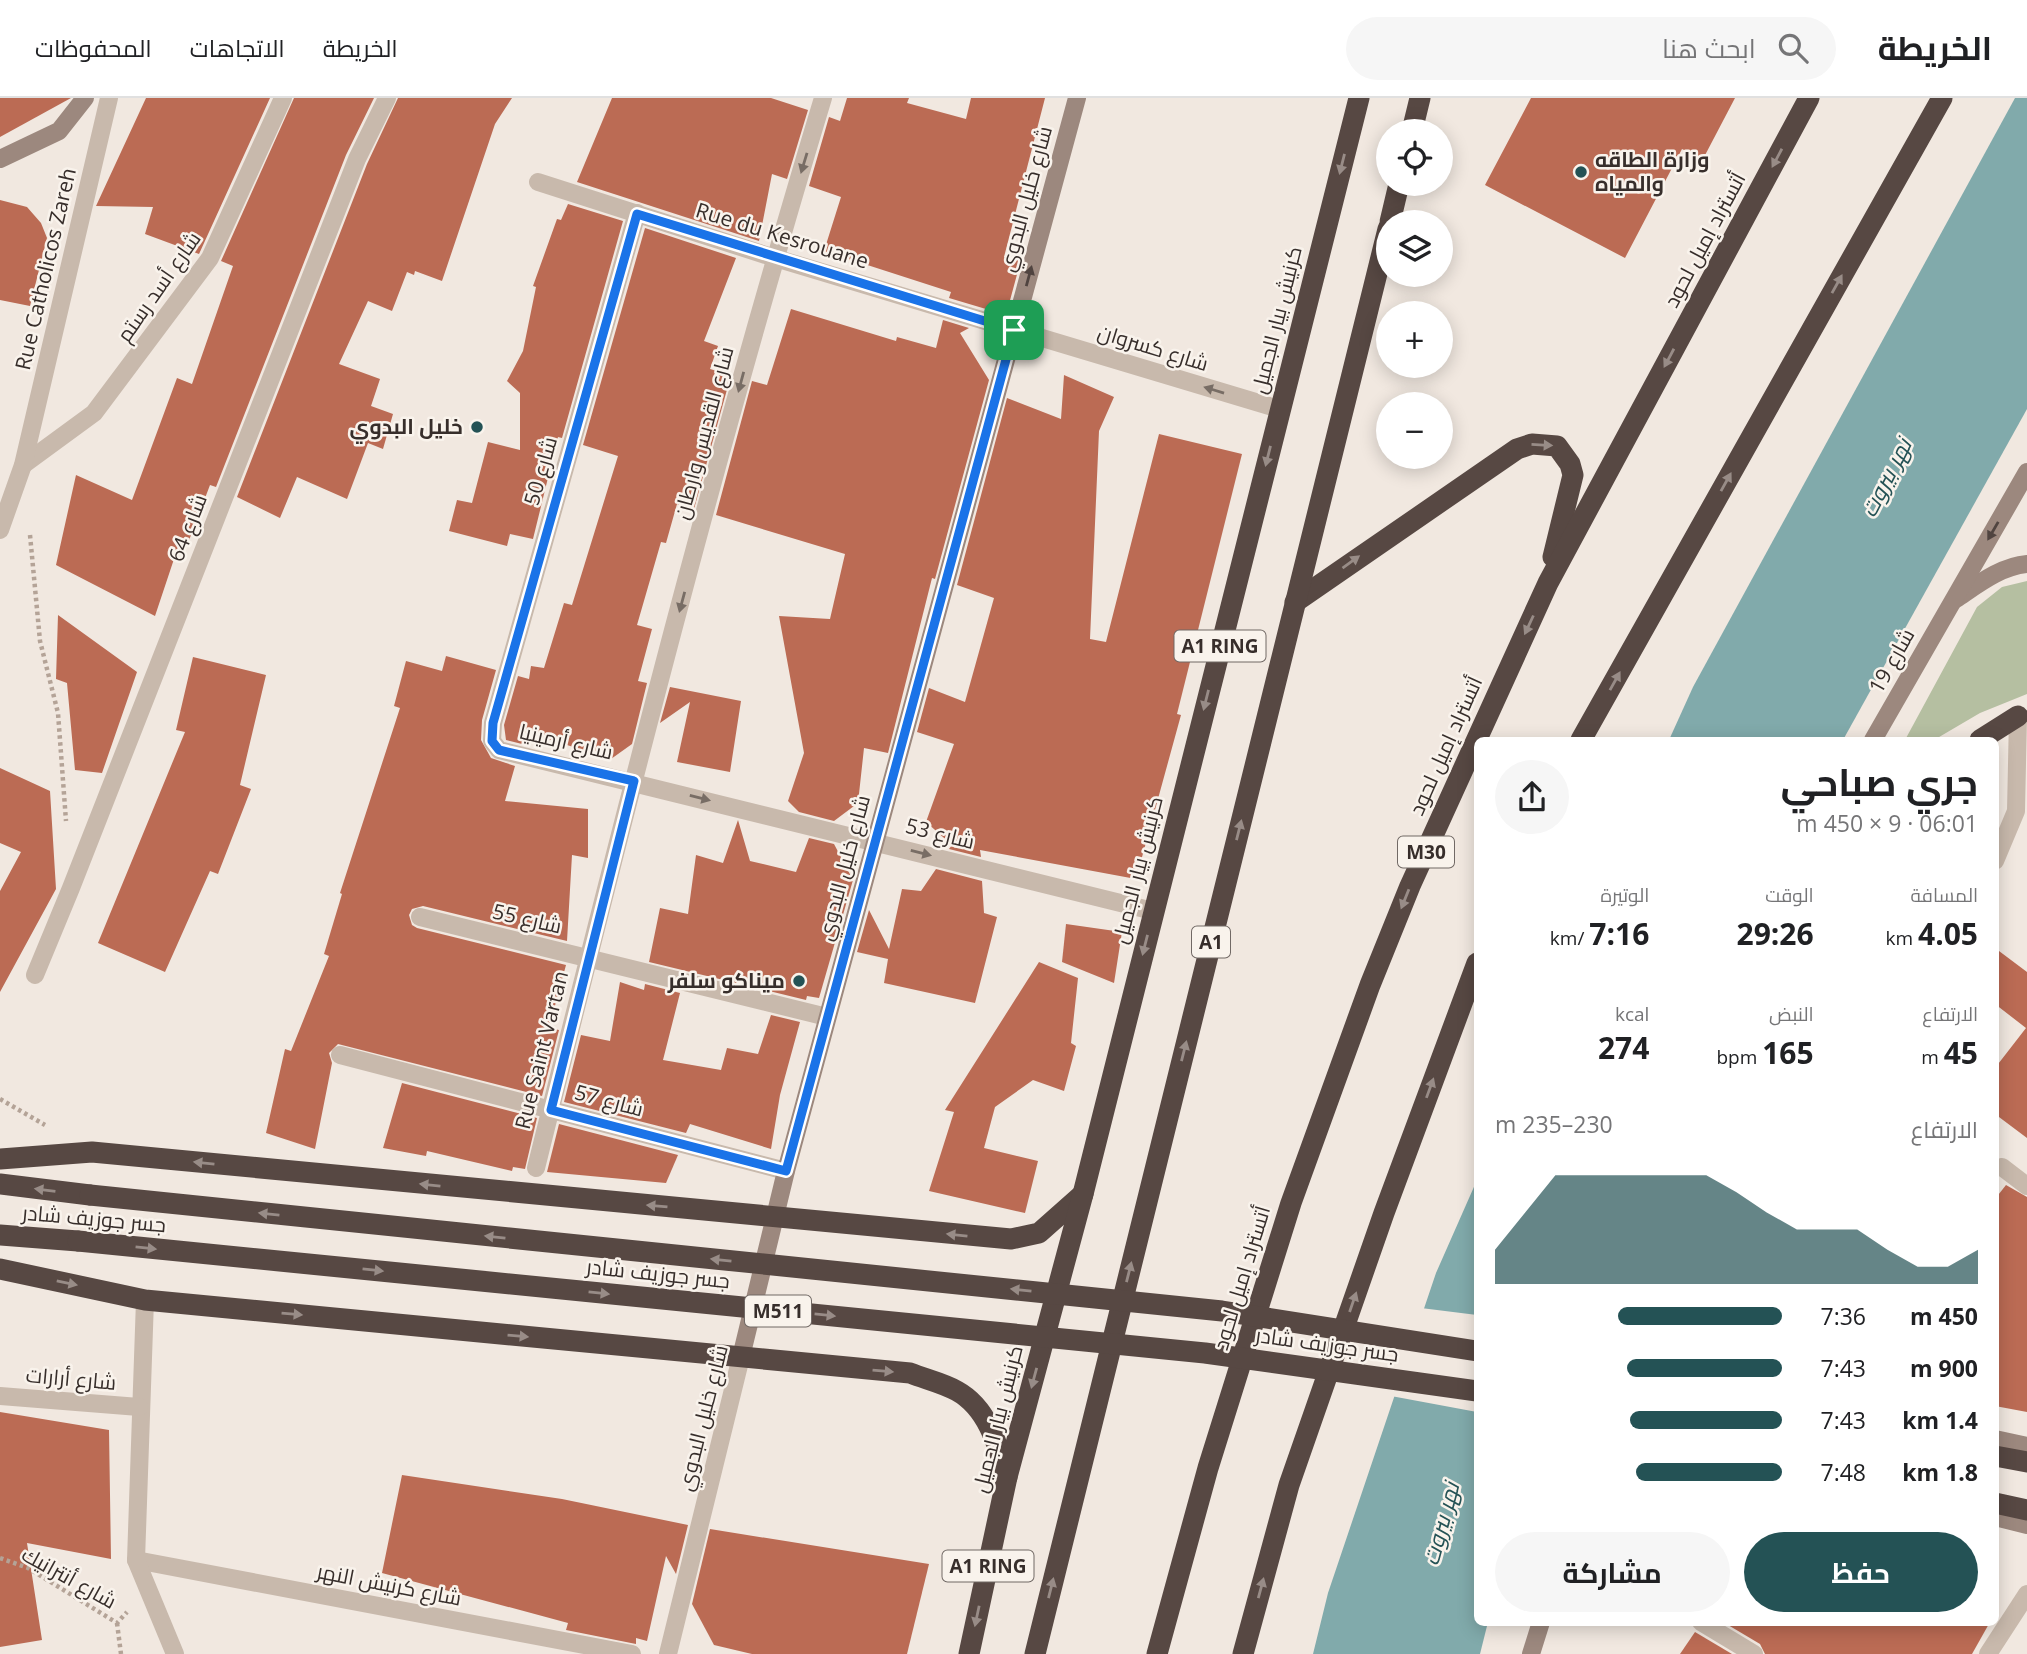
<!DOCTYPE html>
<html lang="ar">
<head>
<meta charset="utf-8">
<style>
  body { margin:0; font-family:"Open Sans",Cairo,sans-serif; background:#f6f6f6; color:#202124; direction:rtl; height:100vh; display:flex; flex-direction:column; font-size:26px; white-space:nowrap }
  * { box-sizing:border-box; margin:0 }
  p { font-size:23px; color:#757577 }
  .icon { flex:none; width:38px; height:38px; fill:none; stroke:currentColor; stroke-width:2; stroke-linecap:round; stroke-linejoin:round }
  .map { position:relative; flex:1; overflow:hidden; direction:ltr }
  .panel { position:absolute; left:1474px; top:639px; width:525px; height:889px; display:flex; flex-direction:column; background:#fff; border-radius:10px; box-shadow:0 4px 18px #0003; direction:rtl }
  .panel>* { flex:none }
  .fabs { position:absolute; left:1376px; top:21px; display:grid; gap:14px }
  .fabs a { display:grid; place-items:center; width:77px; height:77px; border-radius:50%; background:#fff; box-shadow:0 4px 18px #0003; font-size:35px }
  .pin { position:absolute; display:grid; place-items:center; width:60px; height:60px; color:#fff; margin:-30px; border-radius:14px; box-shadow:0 4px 10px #0006 }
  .round { display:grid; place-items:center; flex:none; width:74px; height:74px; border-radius:37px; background:#f6f6f6 }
  .headline { display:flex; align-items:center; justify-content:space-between; height:119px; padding:0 21px }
  h1 { font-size:38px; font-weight:700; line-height:52px }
  .figures { display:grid; grid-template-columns:repeat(3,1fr); gap:10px; height:119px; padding:7px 21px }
  .figures div { display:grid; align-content:center }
  .figures b { font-size:30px; font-weight:700 }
  .figures small { font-size:19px; font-weight:400 }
  .figures p { font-size:19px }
  .chart { height:196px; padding:14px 21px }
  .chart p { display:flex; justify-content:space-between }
  .chart svg { width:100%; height:126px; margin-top:7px; fill:#245255; opacity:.7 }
  .cta { display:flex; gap:14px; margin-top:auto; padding:14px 21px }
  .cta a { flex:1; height:80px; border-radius:42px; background:#245255; color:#fff; font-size:28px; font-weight:700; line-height:80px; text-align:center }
  .cta a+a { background:#f6f6f6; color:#202124 }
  ul { padding:0 21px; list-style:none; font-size:23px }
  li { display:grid; grid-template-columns:112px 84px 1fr; align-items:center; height:52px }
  li i { height:18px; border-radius:9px; background:#245255 }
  header { display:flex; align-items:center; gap:42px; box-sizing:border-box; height:98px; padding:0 35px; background:#fff; border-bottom:2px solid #e0e0e0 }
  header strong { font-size:33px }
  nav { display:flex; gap:38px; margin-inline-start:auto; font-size:24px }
  .search { width:490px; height:63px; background:#f6f6f6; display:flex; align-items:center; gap:18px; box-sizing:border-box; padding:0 24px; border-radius:38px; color:#757577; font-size:26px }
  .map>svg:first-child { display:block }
</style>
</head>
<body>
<header>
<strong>الخريطة</strong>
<div class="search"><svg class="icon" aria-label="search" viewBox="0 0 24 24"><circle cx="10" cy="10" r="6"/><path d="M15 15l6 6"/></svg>ابحث هنا</div>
<nav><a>الخريطة</a><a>الاتجاهات</a><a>المحفوظات</a></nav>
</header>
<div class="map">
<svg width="2027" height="1556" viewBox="0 0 2027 1556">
  <rect width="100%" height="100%" fill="#f1e8e0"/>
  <path fill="#b5bfa1" d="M2027 483V596L1980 615 1934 642H1905L1977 509 2002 489Z"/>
  <g fill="#81aaab">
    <path d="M2015 0H2027V311L1843 642H1669L1693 589Z"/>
    <path d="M1477 1082V1524H1488L1480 1556H1313L1328 1495 1436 1175Z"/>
  </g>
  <path fill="#f1e8e0" d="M1421 1210 1477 1217V1314L1391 1298Z"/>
  <g fill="#bb6b54">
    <path d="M0 0H71L0 39Z"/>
    <path d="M146 0H270L199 156 145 136 153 109 96 108Z"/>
    <path d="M294 0H374L346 57 216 389 210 387 188 445 180 443 155 518 56 467 76 377 132 402 177 280 192 286 233 168 221 163Z"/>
    <path d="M398 0H512L495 26 442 183 415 173 414 177 407 174 392 213 368 203 339 266 380 281 371 308 393 316 383 351 368 345 347 401 297 379 280 420 237 399 367 66Z"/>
    <path d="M612 0H771L808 12 787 81 772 76 759 143 577 84Z"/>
    <path d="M847 0H909L907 5 966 21 971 0H1045L1004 159 1022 158 1009 206 996 214 949 200 951 194 824 153 841 99 809 88 829 19 840 23Z"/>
    <path d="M1531 0H1735L1703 61 1682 51 1625 160 1485 87Z"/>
    <path d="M0 102 27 109 41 125 47 140 30 208 0 202Z"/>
    <path d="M568 106 623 123 562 340 558 339 533 441 510 436 507 448 449 433 457 402 472 405 488 344 520 352V295L507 283 523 253 536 189 533 188 557 121 561 122Z"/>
    <path d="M645 130 736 160 704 243 718 248 710 271 731 277 694 411 677 406 666 445 661 444 637 527 652 531 638 583 647 585 632 646 611 661 526 634 522 646 506 642 504 627 518 578 529 581 531 568 544 570 564 505 572 507 618 358 583 347Z"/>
    <path d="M791 211 896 243 897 239 936 250 943 222 969 230 960 235 989 282 935 481 932 480 888 655 864 650 858 705 834 723 799 714 788 703 804 655 779 518 830 521 845 456 716 417 752 283 767 287Z"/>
    <path d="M1064 277 1114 299 1099 333 1090 541 1106 544 1159 336 1242 356 1177 616 1181 617 1136 781 980 752 981 759 949 751 952 747 926 724 954 646 917 634 929 590 965 604 994 500 957 487 1007 300 1061 321Z"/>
    <path d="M58 517 137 574 102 675 75 672 67 585 56 581Z"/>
    <path d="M446 558 496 572 482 622 481 642 491 660 515 668 505 703 588 711V760L572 757 567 843 423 808 412 811 409 817 412 827 417 830 566 867 549 930 559 932 542 998 338 946 329 955 332 965 315 1051 266 1035 285 951 291 953 329 858 324 856 342 796 340 795 400 610 394 608 406 563 442 573Z"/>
    <path d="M193 559 266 577 240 687 251 691 218 776 210 773 165 874 98 845 185 634 176 632Z"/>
    <path d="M670 589 741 603 730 674 677 664 690 604 660 625Z"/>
    <path d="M0 670 50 693 56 791 0 894V793L21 754 0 745Z"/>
    <path d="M738 722 750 763 796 774 809 740 834 746 853 782 819 900 807 898 806 902 649 864 660 810 688 816 696 757 723 765Z"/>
    <path d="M936 771 982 783 984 815 997 819 975 905 884 885 888 861 857 854 869 812 889 851 902 791 921 793Z"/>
    <path d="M1066 826 1122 834 1114 885 1062 864Z"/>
    <path d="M1995 850 2027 874V1040L1995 1016V970L2026 930 1995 906Z"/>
    <path d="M1039 864 1078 880 1071 945 1076 948 1064 993 1033 982 995 1009 984 1050 1038 1063 1025 1115 929 1093 954 1014 945 1012Z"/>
    <path d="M620 884 644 892 645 886 680 895 663 962 721 972 727 950 758 956 771 917 800 924 780 997 771 1051 690 1026 686 1035 564 1004 581 937 610 943Z"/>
    <path d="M402 985 537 1020 525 1071 513 1069 512 1073 427 1053 426 1058 383 1050Z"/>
    <path d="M559 1026 678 1057 666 1085 547 1074Z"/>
    <path d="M2006 1087 2027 1099V1314L1995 1308V1101Z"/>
    <path d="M0 1314 109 1332 111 1461 27 1445 42 1542 0 1549Z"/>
    <path d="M402 1377 562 1401 688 1427 676 1476 666 1458 647 1543 636 1540V1546L566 1532 568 1525 382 1475Z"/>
    <path d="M710 1431 929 1466 907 1556H752L714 1547 692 1506Z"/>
    <path d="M1723 1524H1990L1972 1556H1765L1760 1546Z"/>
    <path d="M1695 1534 1732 1556H1680Z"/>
  </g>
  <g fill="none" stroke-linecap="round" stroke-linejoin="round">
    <g stroke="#b4a397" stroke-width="4.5" stroke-dasharray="3.5 3.5" stroke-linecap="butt">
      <path d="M30 437 40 543 58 615 66 723"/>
      <path d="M0 1001 45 1027"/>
      <path d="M0 1460 28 1470 117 1525 127 1514"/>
      <path d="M117 1525 121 1556"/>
    </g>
    <g stroke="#c8b9ac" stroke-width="18">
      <path d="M1995 763 2016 713 2018 618"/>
      <path d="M136 1462 632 1556"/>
    </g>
    <g stroke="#c8b9ac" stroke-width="18">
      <path d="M538 84 775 160 1279 311"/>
      <path d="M637 115 493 625 492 643 499 652 1153 813"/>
      <path d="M23 367 94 315 210 160 283 0"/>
      <path d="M0 432 23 367 109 0"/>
      <path d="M420 819 827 919"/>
      <path d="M35 877 71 790 357 61 387 0"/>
      <path d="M340 957 786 1073"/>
      <path d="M2002 1069 2027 1088"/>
      <path d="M536 1070C625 712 716 353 823 0"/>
      <path d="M145 1202 136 1462 175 1556"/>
      <path d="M0 1298 139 1309"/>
      <path d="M1701 1524 1754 1556"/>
      <path d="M668 1556 741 1259"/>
      <path d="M1988 1556 2027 1496"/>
    </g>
    <g stroke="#9c887e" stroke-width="18">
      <path d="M0 61 59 33 85 0"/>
      <path d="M1956 501C1977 487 2001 468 2027 466"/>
      <path d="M1873 642 2027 374"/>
      <path d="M741 1259 786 1073 1077 0"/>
      <path d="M1995 1341 2027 1348"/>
      <path d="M1995 1419 2027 1427"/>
      <path d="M1531 1556 1541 1524"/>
    </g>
    <g stroke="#574843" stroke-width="21">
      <path d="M1412 33 1420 0"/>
      <path d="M1390 124 1399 86"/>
      <path d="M1295 504 1517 351 1532 346 1557 348 1570 366 1573 377 1553 459"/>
      <path d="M1581 642 1942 0"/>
      <path d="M1980 642 2018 618"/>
      <path d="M0 1061 92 1054 1011 1141 1039 1135 1083 1096"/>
      <path d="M0 1086 90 1097"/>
      <path d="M0 1137 78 1143"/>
      <path d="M0 1171 145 1202 910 1275C925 1281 943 1285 957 1293 988 1310 998 1348 1007 1379"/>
      <path d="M1995 1358 2027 1364"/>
      <path d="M1995 1405 2027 1412"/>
      <path d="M969 1556 1007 1379 1083 1096 1359 0"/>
      <path d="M1035 1556 1388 131"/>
      <path d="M1157 1556 1208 1370 1291 1105 1370 887 1410 788 1548 485 1809 0"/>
      <path d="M1243 1556 1289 1387 1384 1115 1477 865"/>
    </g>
    <g stroke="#574843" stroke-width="21">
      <path d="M90 1097 1222 1213 1477 1253"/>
      <path d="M78 1143 1205 1255 1477 1293"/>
    </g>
  </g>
  <defs><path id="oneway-solid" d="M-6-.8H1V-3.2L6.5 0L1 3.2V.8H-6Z" transform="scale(1.75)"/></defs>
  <g fill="#988c87">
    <use href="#oneway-solid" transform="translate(1777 60) rotate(118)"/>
    <use href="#oneway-solid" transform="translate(1342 66) rotate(104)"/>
    <use href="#oneway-solid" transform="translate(1837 186) rotate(-61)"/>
    <use href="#oneway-solid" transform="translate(1669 260) rotate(118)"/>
    <use href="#oneway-solid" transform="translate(1542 347) rotate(3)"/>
    <use href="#oneway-solid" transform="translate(1268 358) rotate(104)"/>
    <use href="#oneway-solid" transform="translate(1726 384) rotate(-61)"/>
    <use href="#oneway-solid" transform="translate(1351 464) rotate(-36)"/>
    <use href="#oneway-solid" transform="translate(1529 527) rotate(115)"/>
    <use href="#oneway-solid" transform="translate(1615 583) rotate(-61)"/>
    <use href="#oneway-solid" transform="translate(1206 602) rotate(104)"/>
    <use href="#oneway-solid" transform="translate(1239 732) rotate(-76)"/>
    <use href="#oneway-solid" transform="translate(1405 801) rotate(112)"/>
    <use href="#oneway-solid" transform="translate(1145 847) rotate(104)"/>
    <use href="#oneway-solid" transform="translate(1184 953) rotate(-76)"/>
    <use href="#oneway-solid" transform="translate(1430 990) rotate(-70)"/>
    <use href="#oneway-solid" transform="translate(204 1065) rotate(-174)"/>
    <use href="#oneway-solid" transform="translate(430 1087) rotate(-174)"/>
    <use href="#oneway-solid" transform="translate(45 1092) rotate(-173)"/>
    <use href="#oneway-solid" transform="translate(657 1108) rotate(-175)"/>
    <use href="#oneway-solid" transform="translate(269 1116) rotate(-174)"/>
    <use href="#oneway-solid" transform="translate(957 1137) rotate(-174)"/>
    <use href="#oneway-solid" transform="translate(495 1139) rotate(-174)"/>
    <use href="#oneway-solid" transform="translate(146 1150) rotate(6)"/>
    <use href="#oneway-solid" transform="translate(721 1162) rotate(-174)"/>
    <use href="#oneway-solid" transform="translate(373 1172) rotate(6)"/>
    <use href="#oneway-solid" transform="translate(1129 1174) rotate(-76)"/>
    <use href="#oneway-solid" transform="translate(67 1185) rotate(12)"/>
    <use href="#oneway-solid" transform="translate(1021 1192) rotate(-174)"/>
    <use href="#oneway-solid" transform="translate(599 1195) rotate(6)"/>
    <use href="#oneway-solid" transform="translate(1353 1204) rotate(-71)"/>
    <use href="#oneway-solid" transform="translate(292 1216) rotate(5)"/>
    <use href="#oneway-solid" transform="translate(825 1217) rotate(6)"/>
    <use href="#oneway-solid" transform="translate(518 1238) rotate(5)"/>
    <use href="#oneway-solid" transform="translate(883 1273) rotate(5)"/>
    <use href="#oneway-solid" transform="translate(1034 1280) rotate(105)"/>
    <use href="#oneway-solid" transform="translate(1051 1490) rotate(-76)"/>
    <use href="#oneway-solid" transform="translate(1261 1490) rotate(-75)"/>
    <use href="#oneway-solid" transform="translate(977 1518) rotate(102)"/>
  </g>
  <g fill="#786d65">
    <use href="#oneway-solid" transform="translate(804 65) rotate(107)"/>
    <use href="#oneway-solid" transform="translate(741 284) rotate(105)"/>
    <use href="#oneway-solid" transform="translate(1214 292) rotate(-163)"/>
    <use href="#oneway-solid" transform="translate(682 504) rotate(105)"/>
    <use href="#oneway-solid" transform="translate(700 700) rotate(14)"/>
    <use href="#oneway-solid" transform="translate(921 755) rotate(14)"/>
  </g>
  <g fill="#504440">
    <use href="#oneway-solid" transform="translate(1029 178) rotate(-75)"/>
    <use href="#oneway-solid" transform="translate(1993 433) rotate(120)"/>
  </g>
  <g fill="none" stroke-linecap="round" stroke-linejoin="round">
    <g stroke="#fff" stroke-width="14">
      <path id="route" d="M637 116 1014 232 786 1073 551 1012 634 683 499 652 492 643 493 625Z"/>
    </g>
    <use href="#route" stroke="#1a73e8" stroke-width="9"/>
  </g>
  <g fill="#245255" stroke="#f9f3ec" stroke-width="2.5">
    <circle cx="1581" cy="74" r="7"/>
    <circle cx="477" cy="329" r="7"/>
    <circle cx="799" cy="883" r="7"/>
  </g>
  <g text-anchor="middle" stroke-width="5" stroke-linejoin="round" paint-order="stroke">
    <g fill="#f9f3ec" stroke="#716965" stroke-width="2">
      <rect x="1174.5" y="532.5" width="91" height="31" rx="5"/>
      <rect x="1398" y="738.5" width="56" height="31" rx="5"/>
      <rect x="1192" y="828.5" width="38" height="31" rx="5"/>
      <rect x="745" y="1197.5" width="66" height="31" rx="5"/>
      <rect x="942.5" y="1452.5" width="91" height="31" rx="5"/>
    </g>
    <g font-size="19" font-weight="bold" fill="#372e2b">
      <text x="1220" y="555">A1 RING</text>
      <text x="1426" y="761">M30</text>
      <text x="1211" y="851">A1</text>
      <text x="778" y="1220">M511</text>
      <text x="988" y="1475">A1 RING</text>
    </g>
    <g font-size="21" font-weight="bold" fill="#372e2b" stroke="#f9f3ec" text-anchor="end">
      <text x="1595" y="69" text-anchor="start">وزارة الطاقه<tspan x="1595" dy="24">والمياه</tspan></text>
      <text x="463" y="336">خليل البدوي</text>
      <text x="785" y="890">ميناكو سلفر</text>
    </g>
    <g font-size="21" fill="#372e2b" stroke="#f9f3ec">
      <text transform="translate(1026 101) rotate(-75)" y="7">شارع خليل البدوي</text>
      <text transform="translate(782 138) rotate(17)" y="7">Rue du Kesrouane</text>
      <text transform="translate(1705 142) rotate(-62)" y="7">أتستراد إميل لحود</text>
      <text transform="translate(46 171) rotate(-77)" y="7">Rue Catholicos Zareh</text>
      <text transform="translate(159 189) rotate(-55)" y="7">شارع أسد رستم</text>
      <text transform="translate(1277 222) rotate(-76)" y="7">كرنيش بيار الجميل</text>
      <text transform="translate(1153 250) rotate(17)" y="7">شارع كسروان</text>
      <text transform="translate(704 335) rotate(-75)" y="7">شارع القديس وارطان</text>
      <text transform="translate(541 373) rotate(-74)" y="7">شارع 50</text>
      <text transform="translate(188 430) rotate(-69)" y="7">شارع 64</text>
      <text transform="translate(1892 563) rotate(-61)" y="7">شارع 19</text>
      <text transform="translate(566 644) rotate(13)" y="7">شارع أرمينيا</text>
      <text transform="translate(1446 648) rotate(-66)" y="7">أتستراد إميل لحود</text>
      <text transform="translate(940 736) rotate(14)" y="7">شارع 53</text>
      <text transform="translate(844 770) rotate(-75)" y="7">شارع خليل البدوي</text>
      <text transform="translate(1138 772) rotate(-76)" y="7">كرنيش بيار الجميل</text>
      <text transform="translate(527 821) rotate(13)" y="7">شارع 55</text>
      <text transform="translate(542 952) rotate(-76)" y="7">Rue Saint Vartan</text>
      <text transform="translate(609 1003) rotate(15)" y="7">شارع 57</text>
      <text transform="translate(94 1121) rotate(5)" y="7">جسر جوزيف شادر</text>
      <text transform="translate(658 1176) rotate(6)" y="7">جسر جوزيف شادر</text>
      <text transform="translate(1242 1180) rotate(-73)" y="7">أتستراد إميل لحود</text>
      <text transform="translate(1327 1247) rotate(8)" y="7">جسر جوزيف شادر</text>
      <text transform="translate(71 1281) rotate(5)" y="7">شارع أرارات</text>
      <text transform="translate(703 1320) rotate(-76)" y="7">شارع خليل البدوي</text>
      <text transform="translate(998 1321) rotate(-76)" y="7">كرنيش بيار الجميل</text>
      <text transform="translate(69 1480) rotate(29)" y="7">شارع أنترانيك</text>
      <text transform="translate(389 1487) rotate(11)" y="7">شارع كرنيش النهر</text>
    </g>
    <g font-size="23" font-style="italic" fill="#245255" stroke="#f9f3ec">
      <text transform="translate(1886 380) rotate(-63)" y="8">نهر بيروت</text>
      <text transform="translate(1441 1426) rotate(-75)" y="8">نهر بيروت</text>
    </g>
  </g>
</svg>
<div class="fabs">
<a><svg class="icon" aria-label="locate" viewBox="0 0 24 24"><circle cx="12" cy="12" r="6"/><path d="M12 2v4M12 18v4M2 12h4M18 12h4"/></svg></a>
<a><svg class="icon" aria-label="layers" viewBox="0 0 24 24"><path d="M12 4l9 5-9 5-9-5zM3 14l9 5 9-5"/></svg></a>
<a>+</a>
<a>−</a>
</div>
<div class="pin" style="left:1014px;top:232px;background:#1e9e55"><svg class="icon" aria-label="arrive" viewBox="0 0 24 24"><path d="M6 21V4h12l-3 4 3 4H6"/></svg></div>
<section class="panel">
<div class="headline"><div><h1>جري صباحي</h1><p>06:01 · 9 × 450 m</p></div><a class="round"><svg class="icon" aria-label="share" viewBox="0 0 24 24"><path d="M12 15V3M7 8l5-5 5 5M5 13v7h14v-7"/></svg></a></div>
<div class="figures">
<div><p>المسافة</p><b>4.05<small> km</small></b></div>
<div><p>الوقت</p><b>29:26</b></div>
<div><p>الوتيرة</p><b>7:16<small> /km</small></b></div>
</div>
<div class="figures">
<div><p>الارتفاع</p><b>45<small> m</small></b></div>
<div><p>النبض</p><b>165<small> bpm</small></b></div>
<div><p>kcal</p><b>274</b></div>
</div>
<div class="chart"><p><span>الارتفاع</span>230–235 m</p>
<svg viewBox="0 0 160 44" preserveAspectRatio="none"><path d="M0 44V32L10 19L20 6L30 6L40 6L50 6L60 6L70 6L80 12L90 19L100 25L110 25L120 25L130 32L140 38L150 38L160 32V44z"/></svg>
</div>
<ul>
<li><b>450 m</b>7:36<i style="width:57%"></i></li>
<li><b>900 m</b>7:43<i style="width:54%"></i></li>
<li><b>1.4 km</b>7:43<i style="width:53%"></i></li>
<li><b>1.8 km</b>7:48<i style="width:51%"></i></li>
</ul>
<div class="cta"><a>حفظ</a><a>مشاركة</a></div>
</section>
</div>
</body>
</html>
